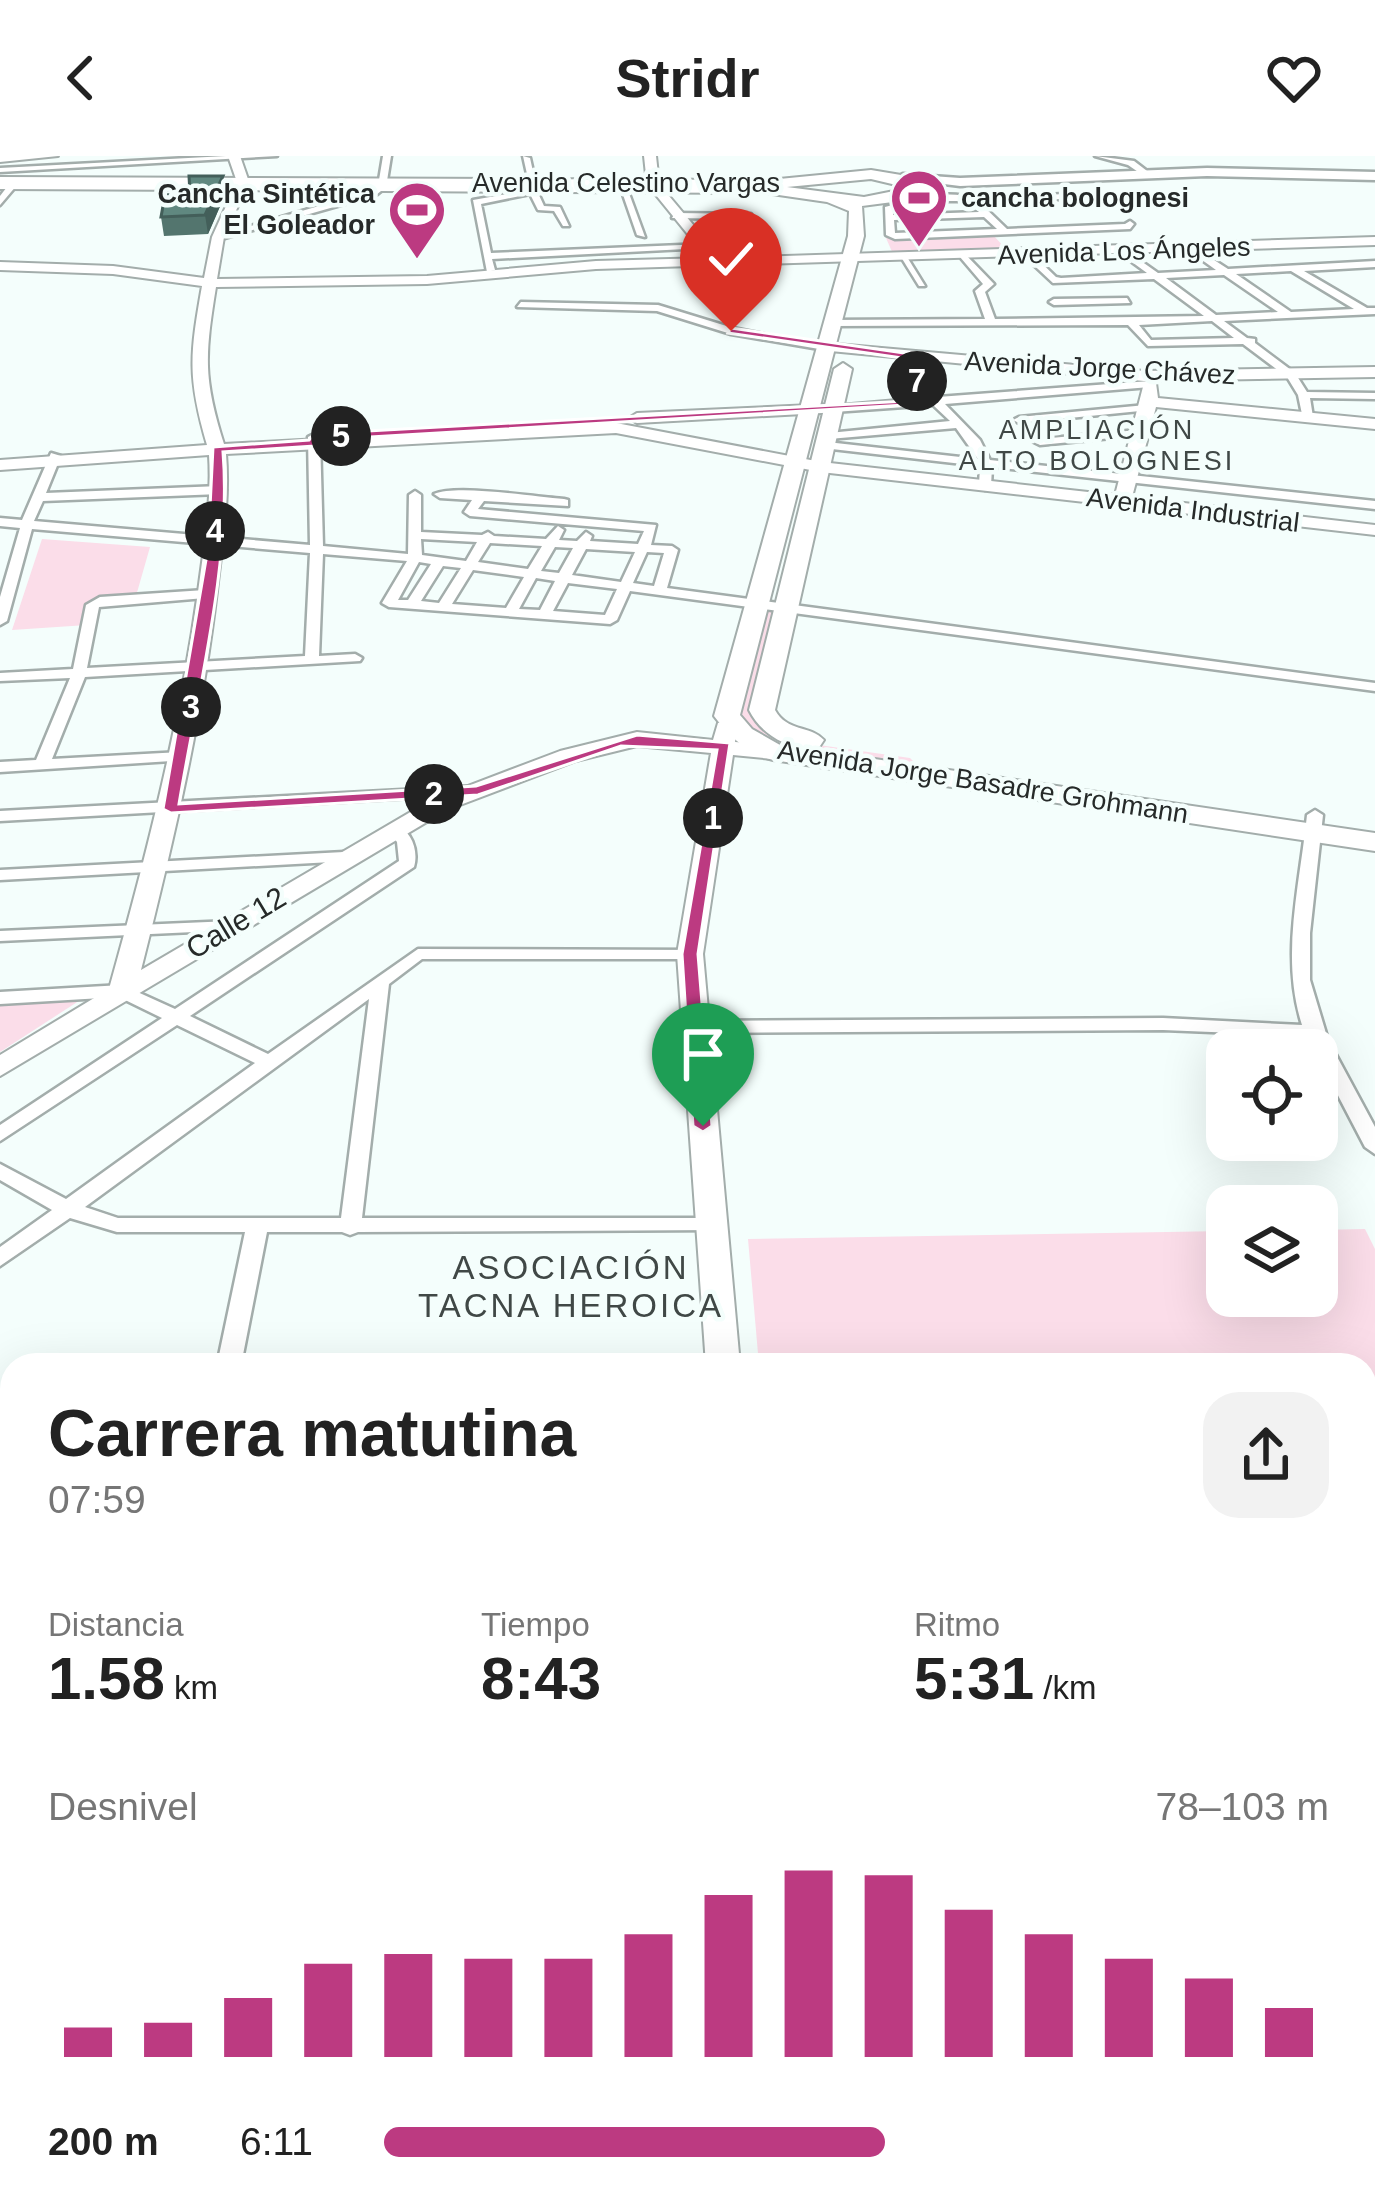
<!DOCTYPE html>
<html lang="es">
<head>
<meta charset="utf-8">
<style>
  body { margin:0; font-family:Helvetica,sans-serif; background:#f2f2f2; color:#222; height:100vh; display:flex; flex-direction:column; font-size:45px; white-space:nowrap }
  * { box-sizing:border-box; margin:0 }
  p { font-size:39px; color:#767676 }
  .icon { flex:none; width:66px; height:66px; fill:none; stroke:currentColor; stroke-width:2; stroke-linecap:round; stroke-linejoin:round }
  .map { position:relative; flex:1; overflow:hidden }
  .details { position:absolute; left:0px; top:1197px; width:1377px; height:861px; display:flex; flex-direction:column; background:#fff; border-radius:36px 36px 0 0; box-shadow:0 12px 48px #0002 }
  .details>* { flex:none }
  .fabs { position:absolute; left:1206px; top:873px; display:grid; gap:24px }
  .fabs a { display:grid; place-items:center; width:132px; height:132px; border-radius:24px; background:#fff; box-shadow:0 12px 48px #0002; font-size:60px }
  .pin { position:absolute; display:grid; place-items:center; width:102px; height:102px; color:#fff; margin:-123px -51px; border-radius:50% 50% 50% 0; rotate:-45deg; box-shadow:0 0 12px #0007 }
  .pin .icon { rotate:45deg }
  .km { position:absolute; width:60px; height:60px; margin:-30px; border-radius:50%; background:#222; color:#fff; font-size:33px; line-height:60px; text-align:center }
  .round { display:grid; place-items:center; flex:none; width:126px; height:126px; border-radius:36px; background:#f2f2f2 }
  .overview { display:flex; align-items:center; justify-content:space-between; height:204px; padding:0 48px }
  h1 { font-size:66px; font-weight:600; line-height:90px }
  .stats { display:grid; grid-template-columns:repeat(3,1fr); gap:18px; height:204px; padding:12px 48px }
  .stats div { display:grid; align-content:center }
  .stats b { font-size:60px; font-weight:600 }
  .stats small { font-size:33px; font-weight:400 }
  .stats p { font-size:33px }
  .chart { height:336px; padding:24px 48px }
  .chart p { display:flex; justify-content:space-between }
  .chart svg { width:100%; height:216px; margin-top:12px; stroke:#bc3a81; stroke-width:6 }
  ul { padding:0 48px; list-style:none; font-size:39px }
  li { display:grid; grid-template-columns:192px 144px 1fr; align-items:center; height:90px }
  li i { height:30px; border-radius:15px; background:#bc3a81 }
  header { display:flex; justify-content:space-between; align-items:center; height:156px; padding:0 48px; background:#fff; font-size:54px; font-weight:600 }
  .map>svg:first-child { display:block }
</style>
</head>
<body>
<header><svg class="icon" aria-label="back" viewBox="0 0 24 24"><path d="M15 5l-7 7 7 7"/></svg>Stridr<svg class="icon" aria-label="heart" viewBox="0 0 24 24"><path d="M12 20l-8-8c-3-5 5-10 8-4 3-6 11-1 8 4z"/></svg></header>
<div class="map">
<svg width="1375" height="2056" viewBox="0 0 1375 2056">
  <rect width="100%" height="100%" fill="#f4fefc"/>
  <g fill="#fbdde9">
    <path d="M992 78 1007 94 893 98 886 82Z"/>
    <path d="M42 383 150 391 136 440 95 442 87 469 12 474Z"/>
    <path d="M767 454 777 456 753 553 798 586 910 602 916 608C879 616 755 592 738 556Z"/>
    <path d="M85 841 0 896V845Z"/>
    <path d="M1365 1073 1375 1093V2056H961L958 2046H1365V1209H759L748 1083 1227 1075V1140H1317V1074Z"/>
    <path d="M375 2046H554L553 2056H374Z"/>
  </g>
  <g fill="none" stroke-linecap="round" stroke-linejoin="round">
    <g stroke="#a3adab" stroke-width="5">
      <g id="street">
        <path d="M226 0H277L0 16V12Z"/>
        <path d="M383 0H391L386 31 376 39 221 83 213 81 370 35 378 30Z"/>
        <path d="M523 0 530 2 536 29 529 27Z"/>
        <path d="M1095 0 1134 5 1151 18 1144 20 1128 9Z"/>
        <path d="M10 27 17 29 0 49V40Z"/>
        <path d="M553 30V34L538 37 544 50 560 51 569 70H563L554 55 538 54 530 38 481 48 491 97 753 86 745 63 672 62 675 57 751 58 763 89 492 103 495 114 487 116 473 44Z"/>
        <path d="M620 30 627 32 645 81 637 79Z"/>
        <path d="M1098 36 1101 41 980 47 1007 73 1125 68 1130 65 1134 68 1130 73 895 83 886 79 885 51C913 44 947 32 975 43ZM932 45H967L979 56 893 59V54ZM984 61 997 73 895 77 894 64Z"/>
        <path d="M1194 91 1228 113 1375 105V111L1304 115 1367 152H1375V158L1224 165 1247 182 1255 183V187L1295 217 1307 236 1375 237V243L1310 242 1313 261 1303 263 1298 239 1287 221 1243 188 1148 190 1128 169 831 170 826 167 831 164 985 163 975 135 983 128 960 101 965 98 994 128 985 136 995 163 1204 160 1154 123 1053 127 1023 99 1031 97 1056 121 1061 122 1147 117 1121 98 1124 93 1158 117 1216 114 1191 96ZM1291 115 1354 153 1291 156 1236 118ZM1224 119 1278 156 1216 159 1166 122ZM1212 165 1234 182 1151 184 1139 169Z"/>
        <path d="M901 101H907L925 130H919Z"/>
        <path d="M1127 142 1130 147 1054 149 1049 146 1054 143Z"/>
        <path d="M521 146 658 149 733 172 830 191 825 194 731 178 657 155 517 151Z"/>
        <path d="M922 199 927 202 923 226 938 241 1150 225 1155 228 1150 231 945 248 980 284 990 304 1375 345V353L992 311 991 330 985 334 979 330 980 310 823 292 821 290 827 286 978 303 956 272 829 283 823 280 829 277 950 265 933 249 834 256 828 253 834 250 926 242 912 227 917 202Z"/>
        <path d="M1146 249 1152 252 1150 254 1019 267 1013 264 1019 261Z"/>
        <path d="M1138 274 1144 277 1142 279 1040 289 1034 286 1040 283Z"/>
        <path d="M314 278 320 281 323 390 408 398 409 339 415 335 421 339V376L482 379 488 376 494 380 546 383 558 370 564 374 559 384 577 385 586 376 592 380 590 385 638 388 644 375 470 360 464 356 472 344 440 342 434 338C458 328 533 341 564 343L568 344V350L484 345 478 353 656 369 651 389 672 390 678 394 667 432 1375 527V535L630 435 617 464 610 468 389 451 382 447 407 405 323 398 319 500 355 498 362 502 360 505 85 521 52 603 181 596 187 598V604L0 616V606L36 604 70 522 0 525V517L73 513 86 449 100 441 205 434 212 438 205 442 99 451 87 512 305 500 310 397 32 373 7 465 0 469V441L20 372 0 370V362L22 364 51 297 61 300 46 337 220 330 226 334 220 338 43 345 34 365 310 389 308 281ZM421 383 477 386 466 405 422 399ZM490 387 542 390 528 413 478 406ZM555 391 573 392 559 417 541 415ZM586 393 635 396 621 426 572 419ZM647 396 664 397 654 430 633 427ZM419 406 431 408 408 444H398ZM443 410 461 412 439 447 421 445ZM473 414 524 421 506 452 452 448ZM536 422 555 425 540 454 519 453ZM568 427 617 433 605 459 553 455Z"/>
        <path d="M478 630 484 632V638L0 665V655Z"/>
        <path d="M1315 654 1323 659 1310 777V824L1328 884 1375 971V998L1365 991 1307 880 1163 874 696 877 686 871 696 865 1163 862 1302 869C1280 800 1300 729 1307 659Z"/>
        <path d="M394 667C411 674 419 694 414 711L190 860 268 898 418 793 696 794 699 798 696 802 690 803H422L389 828 362 1062H710L718 1064 721 1069 718 1074 358 1076 350 1079 342 1076H267L241 1209H217L245 1076H117L70 1062 0 1110V1091L52 1054 0 1024V1008L66 1043 255 907 177 869 0 985V969L162 862 119 841 0 848V836L122 829 175 853 399 705 397 686 386 672ZM369 843 341 1062H118L85 1051Z"/>
        <path d="M344 696 350 697V705L0 724V714Z"/>
        <path d="M231 765 237 766V774L0 785V775Z"/>
        <path d="M12 1485V1509L0 1511V1487Z"/>
        <path d="M12 1827V1859L0 1863V1831Z"/>
        <path d="M105 2046H139L137 2056H103Z"/>
        <path d="M322 2046H356L355 2056H321Z"/>
        <path d="M564 2046H598L597 2056H563Z"/>
      </g>
    </g>
    <g stroke="#a3adab" stroke-width="4">
      <g id="secondary">
        <path d="M0 0H58L0 6Z"/>
        <path d="M228 0H240L249 26 224 81 217 123 427 120 596 105 707 102 647 28 644 0H656L659 28 721 102 1375 81V89L596 113 427 128 216 131C205 199 203 222 224 288L616 267 821 306 1115 339 1144 227H1156L1158 242 1375 263V273L1156 251 1132 341 1375 369V379L821 316 616 277 226 298C230 344 222 389 217 435 202 564 173 688 141 814L431 644 560 595 637 576 713 584 718 567 726 565 737 572 735 586 773 589 784 596 773 603 733 599 703 798 740 1209H706L677 798 711 597 637 590 576 605 447 654 0 920V899L109 833C146 701 179 572 198 436 204 390 212 345 209 299L0 314V304L207 289C187 221 190 198 202 130L113 118 0 114V106L113 110 204 122 212 81 237 26Z"/>
        <path d="M825 187 1144 215 1375 211V221L1144 225 820 194Z"/>
        <path d="M834 248 842 253 840 256 637 267 629 262 637 257Z"/>
        <path d="M878 2046H926L929 2056H881Z"/>
      </g>
    </g>
    <g stroke="#a3adab" stroke-width="5">
      <path id="primary" d="M1207 12 1375 16V24L1207 20 960 30 896 22 903 18 960 22Z"/>
    </g>
    <g stroke="#a3adab" stroke-width="4">
      <g id="highway">
        <path d="M871 14 913 21 926 33 908 44 862 50 864 80 740 559 752 573 780 589 1375 677V695L773 604C747 597 730 581 714 560L848 80 849 55 827 46 765 37 0 33V21L769 24ZM871 23 909 32 864 41 787 31Z"/>
        <path d="M843 207 852 213 775 554C787 576 810 569 824 584L820 590C791 596 762 580 749 554L834 213Z"/>
      </g>
    </g>
    <use href="#street" fill="#fff" fill-rule="evenodd"/>
    <use href="#secondary" fill="#fff" fill-rule="evenodd"/>
    <use href="#primary" fill="#fff" fill-rule="evenodd"/>
    <use href="#highway" fill="#fff" fill-rule="evenodd"/>
  </g>
  <path fill="#53756e" d="M223 20 225 39 208 78 164 80 161 61 190 38Z"/>
  <path fill="#435f5a" d="M223 20 225 39 208 78 205 59Z"/>
  <path fill="#608880" stroke="#435f5a" stroke-width="3" d="M189 20H223L205 59 161 61 165 39 190 38Z"/>
  <path fill="#bc3a81" stroke="#fff" stroke-width="3" d="M731 172 925 200 922 227 939 247 320 284 315 290 223 296C232 405 197 539 179 648L476 630 637 579 730 587 698 798 712 970 703 976 693 970 682 798 717 594 621 590 478 639 171 657 163 653 208 392 213 291 309 284 314 278 926 244 912 227 916 204 728 177Z"/>
  <defs>
    <g id="stadium-pin" transform="scale(3)"><path d="M0 17L-7.5 6A9.5 9.5 0 1 1 7.5 6Z" fill="#bc3a81" stroke="#f4fefc"/><path d="M0-5a6.5 5 0 1 0 0 10a6.5 5 0 1 0 0-10ZM-3.5-1.8h7v3.6h-7Z" fill="#fff"/></g>
  </defs>
  <g fill-rule="evenodd">
    <use href="#stadium-pin" x="919" y="42"/>
    <use href="#stadium-pin" x="417" y="54"/>
  </g>
  <g text-anchor="middle" stroke-width="9" stroke-linejoin="round" paint-order="stroke">
    <g font-size="27" fill="#262a29" stroke="#f4fefc">
      <text x="626" y="36">Avenida Celestino Vargas</text>
      <text transform="translate(1124 95) rotate(-2)" y="9">Avenida Los Ángeles</text>
      <text transform="translate(1100 212) rotate(3)" y="9">Avenida Jorge Chávez</text>
      <text transform="translate(1193 354) rotate(7)" y="9">Avenida Industrial</text>
      <text transform="translate(983 626) rotate(9)" y="9">Avenida Jorge Basadre Grohmann</text>
    </g>
    <g font-size="27" font-weight="bold" fill="#262a29" stroke="#f4fefc" text-anchor="end">
      <text x="375" y="47">Cancha Sintética<tspan x="375" dy="31">El Goleador</tspan></text>
      <text x="961" y="51" text-anchor="start">cancha bolognesi</text>
    </g>
    <g font-size="27" letter-spacing="3" fill="#404846" stroke="#f4fefc">
      <text x="1097" y="283">AMPLIACIÓN<tspan x="1097" dy="31">ALTO BOLOGNESI</tspan></text>
    </g>
    <g font-size="30" fill="#262a29" stroke="#f4fefc">
      <text transform="translate(236 767) rotate(-31)" y="10">Calle 12</text>
    </g>
    <g font-size="33" letter-spacing="3" fill="#404846" stroke="#f4fefc">
      <text x="571" y="1123">ASOCIACIÓN<tspan x="571" dy="38">TACNA HEROICA</tspan></text>
    </g>
  </g>
</svg>
<div class="fabs">
<a><svg class="icon" aria-label="locate" viewBox="0 0 24 24"><circle cx="12" cy="12" r="6"/><path d="M12 2v4M12 18v4M2 12h4M18 12h4"/></svg></a>
<a><svg class="icon" aria-label="layers" viewBox="0 0 24 24"><path d="M12 4l9 5-9 5-9-5zM3 14l9 5 9-5"/></svg></a>
</div>
<div class="pin" style="left:703px;top:970px;background:#1e9e55"><svg class="icon" aria-label="arrive" viewBox="0 0 24 24"><path d="M6 21V4h12l-3 4 3 4H6"/></svg></div>
<div class="pin" style="left:731px;top:175px;background:#d93025"><svg class="icon" aria-label="check" viewBox="0 0 24 24"><path d="M5 12l5 5 9-10"/></svg></div>
<b class="km" style="left:713px;top:662px">1</b>
<b class="km" style="left:434px;top:638px">2</b>
<b class="km" style="left:191px;top:551px">3</b>
<b class="km" style="left:215px;top:375px">4</b>
<b class="km" style="left:341px;top:280px">5</b>
<b class="km" style="left:917px;top:225px">7</b>
<section class="details">
<div class="overview"><div><h1>Carrera matutina</h1><p>07:59</p></div><a class="round"><svg class="icon" aria-label="share" viewBox="0 0 24 24"><path d="M12 15V3M7 8l5-5 5 5M5 13v7h14v-7"/></svg></a></div>
<div class="stats">
<div><p>Distancia</p><b>1.58<small> km</small></b></div>
<div><p>Tiempo</p><b>8:43</b></div>
<div><p>Ritmo</p><b>5:31<small> /km</small></b></div>
</div>
<div class="chart"><p><span>Desnivel</span>78–103 m</p>
<svg viewBox="0 0 160 44" preserveAspectRatio="none"><path d="M5 44V38M15 44V37M25 44V32M35 44V25M45 44V23M55 44V24M65 44V24M75 44V19M85 44V11M95 44V6M105 44V7M115 44V14M125 44V19M135 44V24M145 44V28M155 44V34"/></svg>
</div>
<ul>
<li><b>200 m</b>6:11<i style="width:53%"></i></li>
</ul>
</section>
</div>
</body>
</html>
